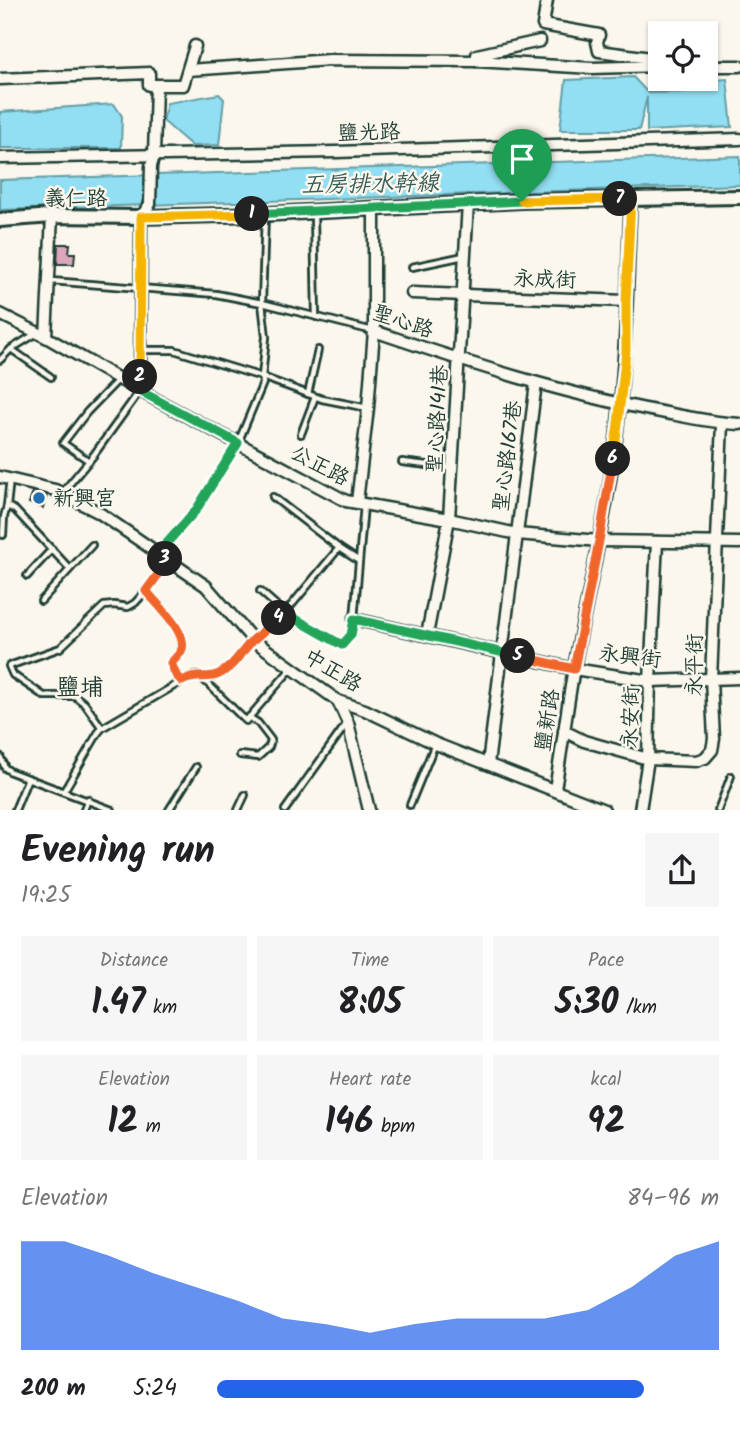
<!DOCTYPE html>
<html lang="en">
<head>
<meta charset="utf-8">
<style>
  body { margin:0; font-family:Kalam,"LXGW WenKai TC",sans-serif; background:#f6f6f6; color:#202124; height:100vh; display:flex; flex-direction:column; font-size:26px; white-space:nowrap }
  * { box-sizing:border-box; margin:0 }
  p { font-size:23px; color:#757577 }
  .icon { flex:none; width:38px; height:38px; fill:none; stroke:currentColor; stroke-width:2; stroke-linecap:round; stroke-linejoin:round }
  .map { position:relative; height:810px; overflow:hidden }
  .drawer { display:flex; flex-direction:column; background:#fff; flex:1 }
  .drawer>* { flex:none }
  .controls { position:absolute; left:648px; top:21px; display:grid; gap:14px }
  .controls a { display:grid; place-items:center; width:70px; height:70px; border-radius:0px; background:#fff; box-shadow:0 2px 5px #0004; font-size:35px }
  .pin { position:absolute; display:grid; place-items:center; width:60px; height:60px; color:#fff; margin:-72px -30px; border-radius:50% 50% 50% 0; rotate:-45deg; box-shadow:0 0 7px #0007 }
  .pin .icon { rotate:45deg }
  .km { position:absolute; width:35px; height:35px; margin:-18px; border-radius:50%; background:#222; color:#fff; font-size:19px; line-height:35px; text-align:center }
  .round { display:grid; place-items:center; flex:none; width:74px; height:74px; border-radius:0px; background:#f6f6f6 }
  .head { display:flex; align-items:center; justify-content:space-between; height:119px; padding:0 21px }
  h1 { font-size:38px; font-weight:600; line-height:52px }
  .stats { display:grid; grid-template-columns:repeat(3,1fr); gap:10px; height:119px; padding:7px 21px }
  .stats div { display:grid; align-content:center; border-radius:0px; background:#f6f6f6; text-align:center }
  .stats b { font-size:35px; font-weight:600 }
  .stats small { font-size:19px; font-weight:400 }
  .stats p { font-size:19px }
  .chart { height:196px; padding:14px 21px }
  .chart p { display:flex; justify-content:space-between }
  .chart svg { width:100%; height:126px; margin-top:7px; fill:#2563eb; opacity:.7 }
  ul { padding:0 21px; list-style:none; font-size:23px }
  li { display:grid; grid-template-columns:112px 84px 1fr; align-items:center; height:52px }
  li i { height:18px; border-radius:9px; background:#2563eb }
  .map>svg:first-child { display:block }
</style>
</head>
<body>
<div class="map">
<svg width="740" height="810" viewBox="0 0 740 810">
  <rect width="100%" height="100%" fill="#fbf7ec"/>
  <filter id="ink" filterUnits="userSpaceOnUse"><feTurbulence type="fractalNoise" baseFrequency=".0143" numOctaves="2"/><feDisplacementMap in="SourceGraphic" scale="14" xChannelSelector="R" yChannelSelector="G"/><feConvolveMatrix kernelMatrix="1 2 1 2 8 2 1 2 1" color-interpolation-filters="sRGB"/></filter>
  <g filter="url(#ink)">
    <g fill="#92def2" stroke="#649ea6" stroke-width="2">
      <path d="M633 77 648 93 683 92 684 82 727 79 732 127 647 131V97L639 130H560L566 80Z"/>
      <path d="M219 94 224 99 219 145 192 146 163 121 167 103Z"/>
      <path d="M114 104 122 116 121 148H0V112Z"/>
      <path d="M740 156V185L0 210V180Z"/>
    </g>
    <g fill="#dda6bb" stroke="#1f3d34" stroke-width="2">
      <path d="M58 244H70L69 253H75L74 264H57Z"/>
      <path d="M34 488 48 492 43 508 29 503Z"/>
    </g>
    <g fill="none" stroke-linecap="round" stroke-linejoin="round">
      <g stroke="#1f3d34" stroke-width="10">
        <g id="service">
          <path d="M314 215 316 317"/>
          <path d="M412 267 464 256"/>
          <path d="M51 281 216 294 262 303 373 331"/>
          <path d="M11 349 51 377"/>
          <path d="M141 350H174L262 377 322 399 368 408"/>
          <path d="M0 360 11 349 37 333"/>
          <path d="M308 394 318 350"/>
          <path d="M301 434 315 397"/>
          <path d="M89 461 63 443 87 412 118 380"/>
          <path d="M402 462 452 468"/>
          <path d="M10 479 7 506 15 510 69 568"/>
          <path d="M62 493 93 456 139 392"/>
          <path d="M273 497 339 548 359 561"/>
          <path d="M3 535 4 517 7 506"/>
          <path d="M159 552 196 510 238 443 263 383 262 377 266 337 262 303 265 215"/>
          <path d="M27 576 52 549"/>
          <path d="M146 591C157 604 187 632 182 649 180 654 175 659 171 663L176 675 182 681"/>
          <path d="M260 591 285 613 342 645 351 635 354 619 364 505"/>
          <path d="M41 601 92 545"/>
          <path d="M200 676 246 721 291 669"/>
          <path d="M102 728 85 704 75 696H44L13 675 9 666 60 648 104 606 114 605 128 607 135 603 146 591 167 562"/>
          <path d="M240 755 258 757 269 747 271 740 258 723 249 717"/>
          <path d="M0 756 5 768 11 772 112 810"/>
          <path d="M64 791 98 733 102 728 186 679 193 676H216L229 667 253 640 285 613 339 548"/>
          <path d="M410 805 435 744"/>
          <path d="M15 810 28 778"/>
          <path d="M84 810 88 799"/>
          <path d="M169 810 196 767"/>
          <path d="M238 810 245 795"/>
          <path d="M285 810 347 723"/>
          <path d="M718 810 731 776"/>
        </g>
      </g>
      <g stroke="#1f3d34" stroke-width="15">
        <g id="minor">
          <path d="M547 0 543 25 599 35 597 42 599 51 651 58 652 66"/>
          <path d="M476 61 477 55 540 41"/>
          <path d="M705 66H740"/>
          <path d="M188 70 330 60 476 61 592 68 660 66"/>
          <path d="M0 79 149 73V85H156"/>
          <path d="M0 158 336 152 740 139"/>
          <path d="M412 293 626 301"/>
          <path d="M0 314 46 337 140 391 346 501 449 519 517 534 599 541 740 543"/>
          <path d="M374 331C468 363 563 394 661 412 687 417 713 423 740 424"/>
          <path d="M46 337 52 216"/>
          <path d="M140 391 141 217 150 204 151 166 154 156 156 85H183L195 46"/>
          <path d="M0 477 55 490 98 512 206 586 253 640 338 701 365 710 436 744 604 810"/>
          <path d="M357 502 368 408 374 331V209"/>
          <path d="M354 619 574 669 650 681 740 678"/>
          <path d="M427 635 449 519 468 204"/>
          <path d="M338 701 348 723 369 810"/>
          <path d="M564 731 584 741 648 759 696 761 705 758 712 750 714 739 711 679 722 423"/>
          <path d="M488 764 536 383"/>
          <path d="M555 789C562 749 567 708 574 668 589 586 609 505 618 422 627 348 627 274 631 199"/>
          <path d="M640 810 648 759 650 681 657 542"/>
        </g>
      </g>
      <g stroke="#1f3d34" stroke-width="18">
        <path id="tertiary" d="M0 220 52 216 141 217 266 214 522 201 740 197"/>
      </g>
      <use href="#service" stroke="#fbf7ec" stroke-width="4.5"/>
      <use href="#minor" stroke="#fbf7ec" stroke-width="10"/>
      <use href="#tertiary" stroke="#fbf7ec" stroke-width="12"/>
    </g>
  </g>
  <g fill="none" stroke-linecap="round" stroke-linejoin="round" filter="url(#ink)">
    <g stroke="#fff" stroke-width="14">
      <path id="split-1" d="M252 214 522 201"/>
    </g>
    <g stroke="#fff" stroke-width="14">
      <path id="split-2" d="M140 377 141 217 252 214"/>
    </g>
    <g stroke="#fff" stroke-width="14">
      <path id="split-3" d="M140 377V391L238 443 196 510 158 553 165 559"/>
    </g>
    <g stroke="#fff" stroke-width="14">
      <path id="split-4" d="M165 559 168 561 146 591C157 604 187 632 182 649 180 654 175 659 171 663L176 675 182 681C197 673 207 680 219 674 232 668 241 653 250 643 259 634 270 626 279 618"/>
    </g>
    <g stroke="#fff" stroke-width="14">
      <path id="split-5" d="M279 618 285 613 342 645 351 635 354 619 518 656"/>
    </g>
    <g stroke="#fff" stroke-width="14">
      <path id="split-6" d="M518 656 574 669 599 541 613 459"/>
    </g>
    <g stroke="#fff" stroke-width="14">
      <path id="split-7" d="M613 459 618 424 626 351V301L631 199H620"/>
    </g>
    <g stroke="#fff" stroke-width="14">
      <path id="split-8" d="M522 201 620 199"/>
    </g>
    <use href="#split-1" stroke="#22a559" stroke-width="9"/>
    <use href="#split-2" stroke="#f5b400" stroke-width="9"/>
    <use href="#split-3" stroke="#22a559" stroke-width="9"/>
    <use href="#split-4" stroke="#f0652b" stroke-width="9"/>
    <use href="#split-5" stroke="#22a559" stroke-width="9"/>
    <use href="#split-6" stroke="#f0652b" stroke-width="9"/>
    <use href="#split-7" stroke="#f5b400" stroke-width="9"/>
    <use href="#split-8" stroke="#f5b400" stroke-width="9"/>
  </g>
  <circle fill="#1f6fb2" stroke="#fbf7ec" stroke-width="2.5" cx="39" cy="498" r="7"/>
  <g text-anchor="middle" stroke-width="5" stroke-linejoin="round" paint-order="stroke">
    <g font-size="21" fill="#1f3d34" stroke="#fbf7ec">
      <text transform="translate(369 132) rotate(-2)" y="7">鹽光路</text>
      <text x="76" y="205">義仁路</text>
      <text transform="translate(545 279) rotate(2)" y="7">永成街</text>
      <text transform="translate(403 321) rotate(18)" y="7">聖心路</text>
      <text transform="translate(437 419) rotate(-87)" y="7">聖心路141巷</text>
      <text transform="translate(507 456) rotate(-83)" y="7">聖心路167巷</text>
      <text transform="translate(320 465) rotate(28)" y="7">公正路</text>
      <text transform="translate(630 656) rotate(7)" y="7">永興街</text>
      <text transform="translate(694 665) rotate(-89)" y="7">永平街</text>
      <text transform="translate(333 670) rotate(31)" y="7">中正路</text>
      <text transform="translate(630 717) rotate(-88)" y="7">永安街</text>
      <text transform="translate(547 720) rotate(-81)" y="7">鹽新路</text>
    </g>
    <g font-size="21" fill="#1f3d34" stroke="#fbf7ec" text-anchor="start">
      <text x="53" y="505">新興宮</text>
    </g>
    <g font-size="23" font-style="italic" fill="#365d5a" stroke="#fbf7ec">
      <text transform="translate(370 183) rotate(-1)" y="8">五房排水幹線</text>
    </g>
    <g font-size="24" fill="#1f3d34" stroke="#fbf7ec">
      <text x="80" y="695">鹽埔</text>
    </g>
  </g>
</svg>
<div class="controls">
<a><svg class="icon" aria-label="locate" viewBox="0 0 24 24"><circle cx="12" cy="12" r="6"/><path d="M12 2v4M12 18v4M2 12h4M18 12h4"/></svg></a>
</div>
<div class="pin" style="left:522px;top:201px;background:#1e9e55"><svg class="icon" aria-label="arrive" viewBox="0 0 24 24"><path d="M6 21V4h12l-3 4 3 4H6"/></svg></div>
<b class="km" style="left:252px;top:214px">1</b>
<b class="km" style="left:140px;top:377px">2</b>
<b class="km" style="left:165px;top:559px">3</b>
<b class="km" style="left:279px;top:618px">4</b>
<b class="km" style="left:518px;top:656px">5</b>
<b class="km" style="left:613px;top:459px">6</b>
<b class="km" style="left:620px;top:199px">7</b>
</div>
<section class="drawer">
<div class="head"><div><h1>Evening run</h1><p>19:25</p></div><a class="round"><svg class="icon" aria-label="share" viewBox="0 0 24 24"><path d="M12 15V3M7 8l5-5 5 5M5 13v7h14v-7"/></svg></a></div>
<div class="stats">
<div><p>Distance</p><b>1.47<small> km</small></b></div>
<div><p>Time</p><b>8:05</b></div>
<div><p>Pace</p><b>5:30<small> /km</small></b></div>
</div>
<div class="stats">
<div><p>Elevation</p><b>12<small> m</small></b></div>
<div><p>Heart rate</p><b>146<small> bpm</small></b></div>
<div><p>kcal</p><b>92</b></div>
</div>
<div class="chart"><p><span>Elevation</span>84–96 m</p>
<svg viewBox="0 0 160 44" preserveAspectRatio="none"><path d="M0 44V6L10 6L20 11L30 17L40 22L50 27L60 33L70 35L80 38L90 35L100 33L110 33L120 33L130 30L140 22L150 11L160 6V44z"/></svg>
</div>
<ul>
<li><b>200 m</b>5:24<i style="width:85%"></i></li>
</ul>
</section>
</body>
</html>
